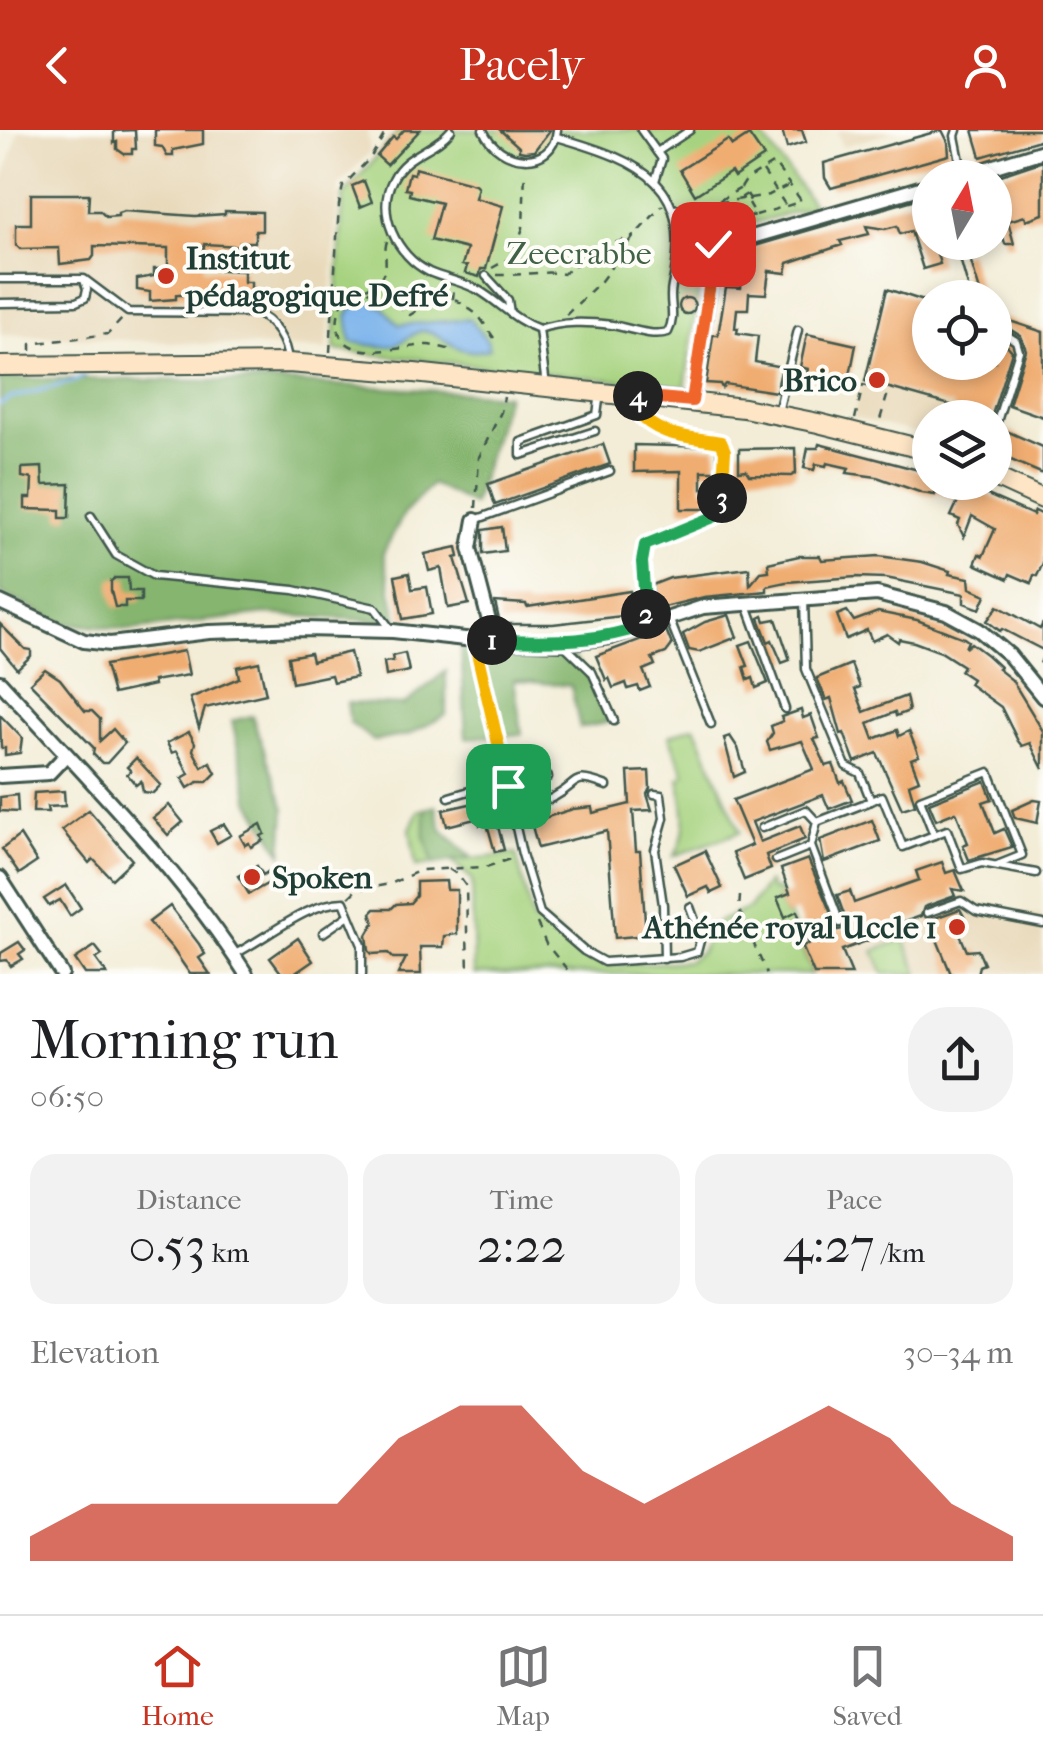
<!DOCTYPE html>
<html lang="en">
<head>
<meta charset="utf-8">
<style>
  body { margin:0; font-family:"IM FELL French Canon",serif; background:#f2f2f2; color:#202124; height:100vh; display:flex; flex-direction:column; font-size:38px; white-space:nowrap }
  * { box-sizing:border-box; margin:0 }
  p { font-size:32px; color:#757577 }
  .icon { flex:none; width:55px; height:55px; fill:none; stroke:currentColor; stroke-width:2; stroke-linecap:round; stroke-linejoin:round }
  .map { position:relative; height:844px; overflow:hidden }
  .panel { display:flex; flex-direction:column; background:#fff; flex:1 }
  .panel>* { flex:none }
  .needle { width:65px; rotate:10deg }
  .buttons { position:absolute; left:912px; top:30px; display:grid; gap:20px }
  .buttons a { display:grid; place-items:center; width:100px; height:100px; border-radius:50%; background:#fff; box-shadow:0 5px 15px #0003; font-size:50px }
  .pin { position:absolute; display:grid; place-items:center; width:85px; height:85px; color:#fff; margin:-42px; border-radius:20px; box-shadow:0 5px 15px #0006 }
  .km { position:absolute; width:50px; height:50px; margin:-25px; border-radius:50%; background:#222; color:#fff; font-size:28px; line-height:50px; text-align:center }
  .round { display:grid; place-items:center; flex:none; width:105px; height:105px; border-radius:40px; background:#f2f2f2 }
  .summary { display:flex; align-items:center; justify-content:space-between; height:170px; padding:0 30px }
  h1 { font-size:55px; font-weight:600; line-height:75px }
  .metrics { display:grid; grid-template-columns:repeat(3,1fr); gap:15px; height:170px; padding:10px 30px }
  .metrics div { display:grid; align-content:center; border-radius:25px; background:#f2f2f2; text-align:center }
  .metrics b { font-size:50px; font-weight:600 }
  .metrics small { font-size:28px; font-weight:400 }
  .metrics p { font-size:28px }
  .chart { height:280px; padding:20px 30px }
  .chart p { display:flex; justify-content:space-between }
  .chart svg { width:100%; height:180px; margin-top:10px; fill:#c8321e; opacity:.7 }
  header { display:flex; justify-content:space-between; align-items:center; height:130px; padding:0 30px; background:#c8321e; color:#fff; font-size:45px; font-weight:600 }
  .menu { display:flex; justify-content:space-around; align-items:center; height:140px; border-top:2px solid #e0e0e0; background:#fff; font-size:28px; color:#757577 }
  .menu a { display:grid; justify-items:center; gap:5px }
  .menu .active { color:#c8321e }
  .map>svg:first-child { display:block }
</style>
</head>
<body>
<header><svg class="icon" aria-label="back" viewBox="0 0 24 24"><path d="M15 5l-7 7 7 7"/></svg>Pacely<svg class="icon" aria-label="person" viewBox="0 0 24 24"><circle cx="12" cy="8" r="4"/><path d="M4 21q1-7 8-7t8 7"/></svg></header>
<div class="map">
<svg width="1043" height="844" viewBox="0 0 1043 844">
  <rect width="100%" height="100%" fill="#fdfcf7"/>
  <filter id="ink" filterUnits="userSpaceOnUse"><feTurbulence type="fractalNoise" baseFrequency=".01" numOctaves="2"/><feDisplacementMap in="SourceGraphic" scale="20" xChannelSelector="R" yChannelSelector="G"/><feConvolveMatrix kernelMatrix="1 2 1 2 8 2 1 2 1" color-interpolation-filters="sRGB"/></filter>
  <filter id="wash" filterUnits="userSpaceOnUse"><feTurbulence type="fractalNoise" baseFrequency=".0048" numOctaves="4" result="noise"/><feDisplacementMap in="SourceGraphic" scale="40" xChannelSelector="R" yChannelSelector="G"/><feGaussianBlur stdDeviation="2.25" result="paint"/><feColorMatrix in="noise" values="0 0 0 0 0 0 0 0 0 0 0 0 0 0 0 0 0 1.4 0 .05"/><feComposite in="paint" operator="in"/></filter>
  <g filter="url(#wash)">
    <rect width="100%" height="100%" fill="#f3edd7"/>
    <g fill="#e8d9ba">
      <path d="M19 0H367L370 22 339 55 327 220 0 204V60Z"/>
      <path d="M836 0H899L843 16Z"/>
      <path d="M887 159 930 173V232H995V186L1033 197 995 304V288H930V307L853 287Z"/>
      <path d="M956 766 969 768 979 775 1043 787V844H812L803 822Z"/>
    </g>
    <g fill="#a7d380" stroke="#63885a" stroke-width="2.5">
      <path d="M399 0H758L814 76 722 102 703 125 685 258 334 220 343 66Z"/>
      <path d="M695 596 740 702 674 726C690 702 684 676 679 648L685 645 669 606Z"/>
      <path d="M425 679V706L433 734 416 736 410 699 418 681Z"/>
      <path d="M516 724 533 792 542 790 590 830 608 836 688 831 701 822 706 812 702 799 749 778 768 752 772 761 778 759 781 767 777 769 785 786 789 785 812 844H474L472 749 451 731Z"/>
      <path d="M904 809 919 844H884L874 821Z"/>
    </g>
    <g fill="#85b56e" stroke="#527951" stroke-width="2.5">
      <path d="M0 248 287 252 507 265 473 375 432 354 404 384 383 423 398 492 266 484 129 500 62 493 0 463Z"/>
      <path d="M461 514 570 524 588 544 609 592 580 598 571 556 514 550 522 604 466 608Z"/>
      <path d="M446 541V585L408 605 374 611 350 593 347 573 404 575Z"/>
      <path d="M252 586 285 679 282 724 249 669 232 591Z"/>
      <path d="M436 676 442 700 472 728 433 734 425 706V679Z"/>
    </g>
    <path fill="#7cb3eb" stroke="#4e7890" stroke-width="2.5" d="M369 171 383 177 399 195 469 189 487 210 489 219C453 230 440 197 421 201 414 203 406 210 399 213 385 220 366 214 351 212L347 186 355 173Z"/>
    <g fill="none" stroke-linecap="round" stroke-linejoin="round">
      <path stroke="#7cb3eb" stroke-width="4" d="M0 274 11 268 75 251 83 246"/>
    </g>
    <g id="blocks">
      <g fill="#f0ad72">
        <path d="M135 0 136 19H132V24H124L117 19V12L114 13V1Z"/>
        <path d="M155 0H203V14L173 20V26H167L162 17 155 16Z"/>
        <path d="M404 0H420L387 35 377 26 393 7 396 9Z"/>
        <path d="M500 0H550L534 21 525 22 519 21V17Z"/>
        <path d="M782 0H802L806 12 787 18Z"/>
        <path d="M942 0 948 12 949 25 831 58 825 48 824 33Z"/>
        <path d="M973 0H1043V9L981 27Z"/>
        <path d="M749 5 764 27 734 47 731 42 695 65 680 40 728 10 732 16Z"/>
        <path d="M1043 31V84L1026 90 1025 86 1008 91 1014 114H1005L995 77V47Z"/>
        <path d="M415 38 475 54 478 57 475 68 503 76 486 139H481L479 147 465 143 467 136 462 135 467 119 431 110 441 73 409 65 410 60 405 59 409 43 414 44Z"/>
        <path d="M364 51 372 72 360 77 352 56Z"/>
        <path d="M31 64H89L88 81H100L106 87 118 86V83L124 81 195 86 225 84V81L262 82V101H255V112H240V116L204 114 203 139 244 141V152H251V165L248 168 211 170 196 168V165H176V169L150 171V162L137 160V149L154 146V139H168V118L94 116V126L91 130 60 134 59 118 20 119 16 115V94H31Z"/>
        <path d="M930 65V112H954L936 120 940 134 923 139 911 101 900 104 897 96 885 99 866 96 869 104 840 111 842 115 788 133 786 143 769 141 766 164 749 163 748 179H737L735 198H738L737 203 758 206 755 232 782 237 776 262 725 254 722 258 720 254 706 253 713 205H718L726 157 741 158 743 139 723 136 731 123Z"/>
        <path d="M968 122 982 168H972L969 160 959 125Z"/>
        <path d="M686 126 702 128 700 151 683 148Z"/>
        <path d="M887 159 930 173V232H995V186L1043 202V287L1009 275 1026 220 1021 206 1006 197 1000 200 999 206 1012 221 991 288H950L954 276 865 251Z"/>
        <circle cx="687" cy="176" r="8"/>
        <path d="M807 204 856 215 848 256 806 247 808 239 800 237Z"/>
        <path d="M1002 299 1043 317V344L995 323Z"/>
        <path d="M603 314 610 334 495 375 488 354Z"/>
        <path d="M819 314 930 343V352H958L1033 385 1035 381 1043 385V433L1037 446 1034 445 1031 453 1010 444 1008 449 975 434 979 424 983 426 995 399 972 386 964 407 958 395 960 390 951 386 958 371 936 361 935 365 922 363 877 347 847 343 849 338 827 333 826 336 816 334 814 340 804 338 808 318H818Z"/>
        <path d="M634 315 716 317 717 341H702V359L708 358V379H681V341L634 342Z"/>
        <path d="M795 318 796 343 791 346 749 345 746 340 739 341V319Z"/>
        <path d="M42 337 43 355 70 354 69 388H60V380L25 379V368H31L32 349 22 347V338Z"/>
        <path d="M502 397 505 421 483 424V400Z"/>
        <path d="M457 417 459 427 455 428 469 474 448 478 441 438 429 441 425 424Z"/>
        <path d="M799 426H820L822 430 879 426 922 432 950 441 949 444 969 448 970 458 986 465 980 479 964 473V464L886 448 856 447 786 452 767 456V461L704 467 668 476 660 477V472L654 473 652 455 670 448 749 438 750 455 761 442 769 441 768 433Z"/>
        <path d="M409 443 412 459 427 457 432 484 403 489 395 446Z"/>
        <path d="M115 448H128L129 461H141V471H125V477H115L111 461V451Z"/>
        <path d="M630 461 632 467H635L637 482 631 485 553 494H500L495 472 526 474 527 477Z"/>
        <path d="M998 476 1040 499 1043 493V520L1002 499 1000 501 987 491Z"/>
        <path d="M847 481 854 491 878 482 917 490 964 508 968 511 965 518 971 513 987 525 1000 537 998 539 1012 550 1043 601V639L1030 613 1022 616 1018 611 1001 577 969 554 972 549 960 541 963 536 941 522 914 512 899 509 898 512 887 504 872 511 867 500 846 509 837 485Z"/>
        <path d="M729 485 737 507 699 522 689 520 683 504 705 492Z"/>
        <path d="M763 486 765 491 776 489 790 530 782 533 772 510 768 512 759 488Z"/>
        <path d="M0 494 25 519 31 520V526L17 539 0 518Z"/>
        <path d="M666 500 672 515 666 523 652 528 655 535 643 540 650 557 640 561 638 556 628 559 626 553 613 558 609 548 606 550 596 526Z"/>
        <path d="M751 511 768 553 756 558 753 548 748 550 744 537 748 536 740 515Z"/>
        <path d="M184 521 189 545 153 551 154 555 113 564 105 535Z"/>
        <path d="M350 522 356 547 333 552 331 545 292 553 288 527 310 523 312 531Z"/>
        <path d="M405 523 409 541 386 546 384 532 393 531 392 526Z"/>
        <path d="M259 532 266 564 205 578 199 598 190 568 239 548 237 537Z"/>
        <path d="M851 534 860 557 855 559 864 582 906 566 909 581 896 586 895 582 868 593 874 609 897 600 899 606 909 601 919 626 911 629 919 650 909 654 915 675 902 679 877 623 855 632 844 603 841 604 831 568 826 570 817 548Z"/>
        <path d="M45 539 60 549 85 581H92L100 589V611L113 599 125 613 107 633H102L93 624 94 618 30 553Z"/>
        <path d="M801 580 803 588 811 585 819 608 814 609 826 636 833 634 840 653 844 651 852 670 829 679 823 665 752 692 760 712 800 696 805 709 766 725 771 739 744 750 733 723 752 715 733 670 814 639 802 611 770 620 767 612 773 603 771 596 783 591 781 587Z"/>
        <path d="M0 585 22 608 20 623 5 625V618H1Z"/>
        <path d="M189 602 195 613 193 620 202 637 210 632 216 643 207 652H198L188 658 182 648 189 644 177 621 172 623 167 613Z"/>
        <path d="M730 606 738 618 745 642 734 647 724 608Z"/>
        <path d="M136 628 161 655 153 663 143 662 141 651 136 655 127 644 131 641 127 637Z"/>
        <path d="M649 641 650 658 647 664 652 680 633 681 636 721H640L646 805 615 808 607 701 538 718 531 692 573 679 592 677 593 683 630 674 628 642Z"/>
        <path d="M985 651 992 669 983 672 995 703 1004 699 1012 717 969 730 963 715 968 713 956 682 936 690 929 673Z"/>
        <path d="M64 661 65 676 47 677 48 682H33L34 663Z"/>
        <path d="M17 665 18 682 0 681V667Z"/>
        <path d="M481 667 484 675 492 673 504 720 495 722 487 694 480 695 479 688 447 696 443 680 474 673 473 669Z"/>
        <path d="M1034 670 1041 671 1037 693 1015 688 1012 680Z"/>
        <path d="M169 675 183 692 168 705 153 688Z"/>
        <path d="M89 680 132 730 112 749 93 729 89 733 62 700Z"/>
        <path d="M872 690 880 711 824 732 820 710Z"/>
        <path d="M224 694 231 705 217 713 210 701Z"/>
        <path d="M261 694 265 704 261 706 263 710 251 717 249 713 245 715 240 706Z"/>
        <path d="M20 705 37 732 19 744 2 719Z"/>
        <path d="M705 721 722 758 711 763 708 757 688 766 674 735Z"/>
        <path d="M808 729 838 800 843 799 847 793 837 765 850 761 854 773 919 750 916 741 942 732 946 743 955 740 964 761 952 759 955 766 924 777 921 786 893 796 894 801 842 820 852 844H814L802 816 809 814 797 781 785 787 777 768 790 763 781 739Z"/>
        <path d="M257 736 263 745 269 741 274 750 249 764 238 746Z"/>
        <path d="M446 751 447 760H457V804L444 806 443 817H420L421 844H398L406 828H393L388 823 372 824 369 821 367 805 374 793 371 783 375 779H391L396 774 410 773 416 766V752Z"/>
        <path d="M66 755 81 778 70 786 60 770 49 776 44 769Z"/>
        <path d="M170 776 199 814 205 824 199 828 210 844H190L172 818 149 792Z"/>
        <path d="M960 779 966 790 961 793 963 798 958 800 967 821 978 820 984 834 979 836 977 844H951L929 790Z"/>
        <path d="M298 808 313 831 294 844H282L270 828Z"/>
        <path d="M19 812 25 820 19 824 23 829 11 836 7 830 0 831 1 823Z"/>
        <path d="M95 816 102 825 96 829 107 844H85L75 829Z"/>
      </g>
    </g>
  </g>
  <g filter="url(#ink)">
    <use href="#blocks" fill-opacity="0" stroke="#3f574c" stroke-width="2.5"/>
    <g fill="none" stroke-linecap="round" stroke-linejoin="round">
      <g stroke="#3f574c" stroke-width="11">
        <g id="lane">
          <path d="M451 0C434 21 406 23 393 49 375 83 397 126 429 142 445 149 465 152 480 161 501 174 516 191 539 199L546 256"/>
          <path d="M483 0C499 36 553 41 557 0"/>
          <path d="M641 0 662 29 655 51"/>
          <path d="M957 0 955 6 963 46"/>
          <path d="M657 22 690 0"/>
          <path d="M692 78 708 76"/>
          <path d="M672 79 692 78 699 99 720 119"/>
          <path d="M486 146 508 170 510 183"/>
          <path d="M0 149H84L128 182 255 183C274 190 287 212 288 232"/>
          <path d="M0 173 76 172 85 168 87 159 84 150"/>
          <path d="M539 199C563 191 587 192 612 195 630 198 650 207 668 202 677 185 668 173 672 156 695 54 644 32 557 7"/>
          <path d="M636 267 635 280C659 308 687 306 721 311L725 321 721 383 645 415 642 431 646 493"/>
          <path d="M778 282 798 200"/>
          <path d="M995 298 1019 221 1016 211 1005 204"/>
          <path d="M595 301 521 325V312L597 285 600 263"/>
          <path d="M91 386 116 425 154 446 294 460 375 478 390 498"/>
          <path d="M475 390 610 341"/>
          <path d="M746 472 785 579"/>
          <path d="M669 488 711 594"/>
          <path d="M474 511 522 724 540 783 584 821 604 832 680 827 697 822 701 807 690 777"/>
          <path d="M563 514 592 542 614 591"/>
          <path d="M508 656 548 647"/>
          <path d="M654 664 661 665 664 688 655 720 663 775 664 829"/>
          <path d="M449 667 506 650"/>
          <path d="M871 671 882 666 903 717 947 700 962 739 982 733 1036 743"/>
          <path d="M512 679C526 675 542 674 554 667 581 653 570 642 607 656"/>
          <path d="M762 698 806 680 817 692 871 671 860 643 846 636 806 539 804 468"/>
          <path d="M934 705 920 669 989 642 1022 725 997 735"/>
          <path d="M811 716 840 793"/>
          <path d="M776 730 811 716 817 692"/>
          <path d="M927 783 961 771 976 781 1043 794"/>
          <path d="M323 803 349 785"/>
          <path d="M235 824C268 807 309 772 344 772L362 815V844"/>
        </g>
      </g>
      <g stroke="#3f574c" stroke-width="18">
        <g id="street">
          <path d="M957 48 1043 21"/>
          <path d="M692 271 713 134 724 115 930 55"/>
          <path d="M475 390 470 418 494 510"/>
          <path d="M0 472 84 511 110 514 209 502 304 499 393 501 474 510 561 513 611 507 703 477 877 464 946 482 979 500 1009 525 1043 567"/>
          <path d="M0 552C85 646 178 737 246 844"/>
          <path d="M0 646 49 643 66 625"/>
          <path d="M0 748 62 844"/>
        </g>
      </g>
      <g stroke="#3f574c" stroke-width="22">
        <g id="secondary">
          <path d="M0 236 288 233 414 243 744 278 818 293 930 321"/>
          <path d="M995 347 1043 369"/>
        </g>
      </g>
      <g stroke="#3f574c" stroke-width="2.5" stroke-dasharray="8 8" stroke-linecap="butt">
        <path d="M763 41 786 76"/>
        <path d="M741 58 746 50 774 33 800 69V72L756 85"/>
        <path d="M747 64 750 69 745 73 742 67Z"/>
        <path d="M750 68 769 65 790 55"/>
        <path d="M742 69 715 73 741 58 744 64"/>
        <path d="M717 76 729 100"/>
        <path d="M747 87 756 85 749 73"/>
        <path d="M387 111C383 122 388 133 384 142 375 162 352 157 342 174 337 183 336 195 340 205 354 233 406 215 428 215 436 216 444 218 452 220"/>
        <path d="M492 138 512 127 523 98 525 40"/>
        <path d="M497 145C518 146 546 140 563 144L596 120 634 106"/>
        <path d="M368 161 392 170 410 185 439 167 453 168 454 159"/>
        <path d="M455 169 478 185 494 208"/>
        <path d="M566 185 601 151 634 106 663 75"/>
        <path d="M31 221V214L108 204 124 187"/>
        <path d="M330 222 339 75 343 56 371 27 387 0"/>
        <path d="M855 289 863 255 888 263 879 293"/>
        <path d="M476 378 479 327 501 282 504 267"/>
        <path d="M1043 526 1039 536 1043 538"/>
        <path d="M449 739 458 745 466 756 468 844"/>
        <path d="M740 766 739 780 767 844"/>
        <path d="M349 767 356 760 390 754 421 740 486 737 513 728"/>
        <path d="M537 793 546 814 571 844"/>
      </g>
      <use href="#lane" stroke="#fff" stroke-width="6"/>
      <use href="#street" stroke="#fff" stroke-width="12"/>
      <use href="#secondary" stroke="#fde5c5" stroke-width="18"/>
    </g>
  </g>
  <g fill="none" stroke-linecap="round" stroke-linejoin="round" filter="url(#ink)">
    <g stroke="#fff" stroke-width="20">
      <path id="split-1" d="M492 510H474L508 656"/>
    </g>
    <g stroke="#fff" stroke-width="20">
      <path id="split-2" d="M492 510C549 511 591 514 646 495V484"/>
    </g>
    <g stroke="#fff" stroke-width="20">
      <path id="split-3" d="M646 484 642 432 645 415 721 384 722 368"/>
    </g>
    <g stroke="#fff" stroke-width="20">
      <path id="split-4" d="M638 266 635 280C659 308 687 306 721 312L725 321 722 368"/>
    </g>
    <g stroke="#fff" stroke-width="20">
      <path id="split-5" d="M638 266 692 271 709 159"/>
    </g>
    <g stroke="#fff" stroke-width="20">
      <path id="split-6" d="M709 159 713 134 721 120 713 114"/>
    </g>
    <use href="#split-1" stroke="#f5b400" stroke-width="12"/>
    <use href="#split-2" stroke="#22a559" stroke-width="12"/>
    <use href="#split-3" stroke="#22a559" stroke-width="12"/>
    <use href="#split-4" stroke="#f5b400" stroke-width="12"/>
    <use href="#split-5" stroke="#f0652b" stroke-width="12"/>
    <use href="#split-6" stroke="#f0652b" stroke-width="12"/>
  </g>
  <g fill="#c8321e" stroke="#fdfcf7" stroke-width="4">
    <circle cx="166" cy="146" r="10"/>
    <circle cx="877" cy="250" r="10"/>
    <circle cx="252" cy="747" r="10"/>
    <circle cx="957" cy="797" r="10"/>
  </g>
  <g text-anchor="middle" stroke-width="8" stroke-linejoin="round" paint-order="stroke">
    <g font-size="32" fill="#416247" stroke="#fdfcf7">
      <text x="579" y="134">Zeecrabbe</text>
    </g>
    <g font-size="32" font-weight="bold" fill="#1f3d34" stroke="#fdfcf7" text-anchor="start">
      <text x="186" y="139">Institut<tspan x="186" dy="37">pédagogique Defré</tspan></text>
      <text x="857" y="261" text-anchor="end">Brico</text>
      <text x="272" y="758">Spoken</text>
      <text x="937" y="808" text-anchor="end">Athénée royal Uccle 1</text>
    </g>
  </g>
</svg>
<div class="buttons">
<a><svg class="needle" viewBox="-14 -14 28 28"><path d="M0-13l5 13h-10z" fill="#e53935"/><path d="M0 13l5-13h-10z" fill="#757577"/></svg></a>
<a><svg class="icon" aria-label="locate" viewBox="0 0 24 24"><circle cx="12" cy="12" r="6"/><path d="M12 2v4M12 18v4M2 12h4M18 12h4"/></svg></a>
<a><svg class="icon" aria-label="layers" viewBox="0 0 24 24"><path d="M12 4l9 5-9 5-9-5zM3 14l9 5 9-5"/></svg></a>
</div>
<div class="pin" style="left:508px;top:656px;background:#1e9e55"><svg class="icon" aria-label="arrive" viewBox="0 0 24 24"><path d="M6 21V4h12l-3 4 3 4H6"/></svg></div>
<div class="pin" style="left:713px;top:114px;background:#d93025"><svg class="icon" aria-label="check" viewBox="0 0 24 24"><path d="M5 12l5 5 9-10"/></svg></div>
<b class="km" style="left:492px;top:510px">1</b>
<b class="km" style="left:646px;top:484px">2</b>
<b class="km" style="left:722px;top:368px">3</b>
<b class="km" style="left:638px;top:266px">4</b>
</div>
<section class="panel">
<div class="summary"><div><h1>Morning run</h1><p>06:50</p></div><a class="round"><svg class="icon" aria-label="share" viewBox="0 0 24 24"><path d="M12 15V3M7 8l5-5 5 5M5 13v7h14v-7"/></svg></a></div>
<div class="metrics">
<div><p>Distance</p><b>0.53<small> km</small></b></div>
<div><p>Time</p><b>2:22</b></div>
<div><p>Pace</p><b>4:27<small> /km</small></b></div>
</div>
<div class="chart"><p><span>Elevation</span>30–34 m</p>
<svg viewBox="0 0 160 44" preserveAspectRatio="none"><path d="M0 44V38L10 30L20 30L30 30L40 30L50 30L60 14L70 6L80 6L90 22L100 30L110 22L120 14L130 6L140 14L150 30L160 38V44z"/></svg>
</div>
</section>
<nav class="menu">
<a class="active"><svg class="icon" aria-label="home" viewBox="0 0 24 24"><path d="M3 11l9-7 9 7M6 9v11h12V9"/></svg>Home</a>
<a><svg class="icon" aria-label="map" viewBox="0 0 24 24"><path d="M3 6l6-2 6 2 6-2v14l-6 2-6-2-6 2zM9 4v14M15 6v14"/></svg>Map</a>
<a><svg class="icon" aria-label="saved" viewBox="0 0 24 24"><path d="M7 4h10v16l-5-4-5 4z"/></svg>Saved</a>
</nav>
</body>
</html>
